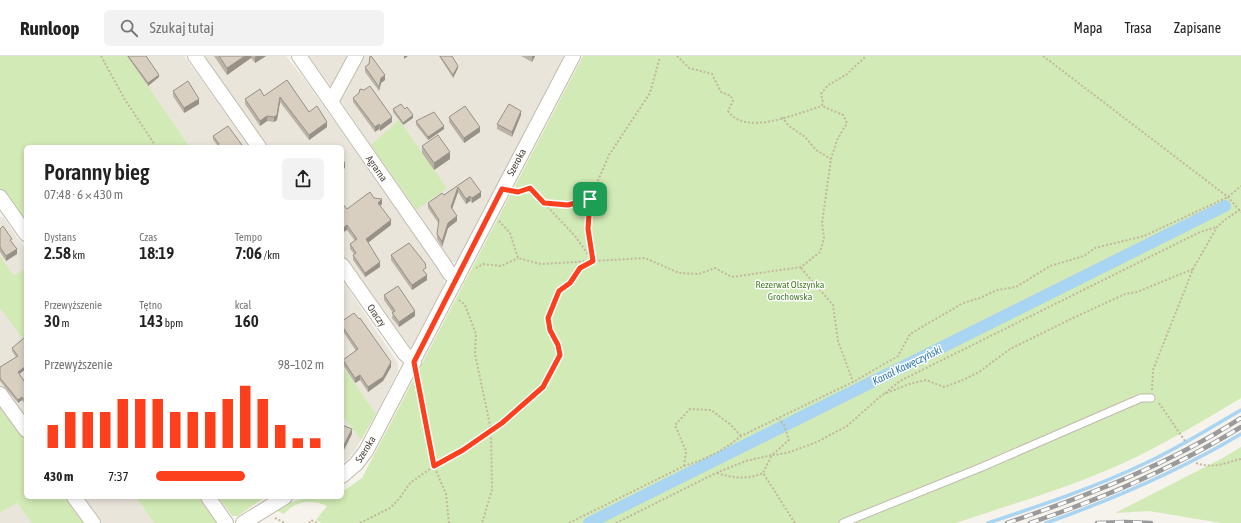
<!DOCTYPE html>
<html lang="pl">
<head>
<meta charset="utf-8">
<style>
  body { margin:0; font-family:"Asap Condensed",sans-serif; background:#f2f2f2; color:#222; height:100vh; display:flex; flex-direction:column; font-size:15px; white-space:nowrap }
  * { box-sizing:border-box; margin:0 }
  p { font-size:13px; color:#767676 }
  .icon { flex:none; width:22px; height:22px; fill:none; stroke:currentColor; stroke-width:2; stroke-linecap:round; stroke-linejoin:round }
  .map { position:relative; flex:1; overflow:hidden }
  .details { position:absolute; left:24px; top:89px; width:320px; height:354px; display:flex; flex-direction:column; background:#fff; border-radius:6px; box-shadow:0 2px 6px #0003 }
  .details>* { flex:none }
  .pin { position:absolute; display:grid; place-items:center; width:34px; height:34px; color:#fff; margin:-17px; border-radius:8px; box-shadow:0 2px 6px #0006 }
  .round { display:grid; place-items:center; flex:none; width:42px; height:42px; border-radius:6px; background:#f2f2f2 }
  .headline { display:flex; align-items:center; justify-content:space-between; height:68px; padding:0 20px }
  h1 { font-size:22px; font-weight:600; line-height:30px }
  .figures { display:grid; grid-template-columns:repeat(3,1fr); gap:6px; height:68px; padding:4px 20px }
  .figures div { display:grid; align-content:center }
  .figures b { font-size:17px; font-weight:600 }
  .figures small { font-size:11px; font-weight:400 }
  .figures p { font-size:11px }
  .chart { height:112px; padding:8px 20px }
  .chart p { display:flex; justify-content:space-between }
  .chart svg { width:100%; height:72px; margin-top:4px; stroke:#fc3f1d; stroke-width:6 }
  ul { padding:0 20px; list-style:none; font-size:13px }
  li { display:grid; grid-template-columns:64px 48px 1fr; align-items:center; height:30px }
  li i { height:10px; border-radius:5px; background:#fc3f1d }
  header { display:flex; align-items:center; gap:24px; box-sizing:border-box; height:56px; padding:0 20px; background:#fff; border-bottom:1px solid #e0e0e0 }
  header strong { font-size:19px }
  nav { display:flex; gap:22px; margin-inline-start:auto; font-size:14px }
  .search { width:280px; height:36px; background:#f2f2f2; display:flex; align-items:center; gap:10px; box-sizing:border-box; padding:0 14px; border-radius:6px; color:#767676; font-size:15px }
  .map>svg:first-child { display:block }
</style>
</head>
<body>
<header>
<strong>Runloop</strong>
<div class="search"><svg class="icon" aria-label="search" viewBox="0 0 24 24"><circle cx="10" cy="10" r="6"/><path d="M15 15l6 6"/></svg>Szukaj tutaj</div>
<nav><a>Mapa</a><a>Trasa</a><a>Zapisane</a></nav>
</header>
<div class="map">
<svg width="1241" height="467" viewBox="0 0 1241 467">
  <rect width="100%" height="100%" fill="#f6f3ec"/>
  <g fill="#eae5da">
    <path d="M127 0H184L250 91H190Z"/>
    <path d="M204 0H286L305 24 444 221V229L411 291 406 292 342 200V91H267Z"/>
    <path d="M309 0H348L333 30 331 31Z"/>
    <path d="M364 0H565L456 206H452L416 154 447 132 399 65 371 89 340 44Z"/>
    <path d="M0 161H3L26 194V212L14 221 0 200Z"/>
    <path d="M342 224 398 307V315L376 358 342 309Z"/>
    <path d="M0 252 26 287V368L0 332Z"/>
    <path d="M342 359 361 384 353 397 342 409Z"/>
    <path d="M79 441H136L154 467H97Z"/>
    <path d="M17 447 32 467H0V457Z"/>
  </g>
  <g fill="#d2eab5">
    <path d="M0 0H127L190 91H26V169L0 132Z"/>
    <path d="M583 0H1241V342C1201 366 1161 390 1119 409 1068 432 1009 449 956 467H321L316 464 327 450C312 443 295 445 284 458L275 454C299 440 315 441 342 441V436L362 422Z"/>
    <path d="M399 64 447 132 416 154 371 89Z"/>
    <path d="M0 200 14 220 26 212V287L0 252Z"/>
    <path d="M342 309 376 358 361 384 342 359Z"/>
    <path d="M0 343 26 379V441H70L89 467H32L17 447 0 457Z"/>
    <path d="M1241 391V467H1221L1149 455 1115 457 1221 403Z"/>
    <path d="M136 441H201L219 467H154Z"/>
    <path d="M218 441H265L238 460H232Z"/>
  </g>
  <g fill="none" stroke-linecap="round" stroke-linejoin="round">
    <g stroke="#a9d4f2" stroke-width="3.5">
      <path d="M988 467C1042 449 1096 431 1148 406 1180 391 1210 372 1241 354"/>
      <path d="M1046 467C1114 443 1179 415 1241 378"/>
    </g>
    <path stroke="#a9d4f2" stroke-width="12" d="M589 467 1225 150"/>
    <g stroke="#c2bbae" stroke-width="9">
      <path id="service" d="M843 467 982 411 1141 342H1151"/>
    </g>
    <g stroke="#c2bbae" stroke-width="16">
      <g id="minor">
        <path d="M195 0 259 91"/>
        <path d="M299 0 443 207 450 218 457 222"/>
        <path d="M331 46 356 0"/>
        <path d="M0 141 26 178"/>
        <path d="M342 209 404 297 414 306"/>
        <path d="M0 338 26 374"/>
        <path d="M342 420 356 408 366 395 573 0"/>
        <path d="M74 441 93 467"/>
        <path d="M208 441 226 467"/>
        <path d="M243 467 285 441"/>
      </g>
    </g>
    <g stroke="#c4b79f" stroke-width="2" stroke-dasharray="2 2" stroke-linecap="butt">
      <path d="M101 0 124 42 155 89"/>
      <path d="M677 0 689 12 712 18 721 36 731 40 733 45 728 55C745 81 798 57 822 50"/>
      <path d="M1043 0 1228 141 1241 156"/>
      <path d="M782 61 789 70 805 81 816 94 831 103"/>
      <path d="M516 135 530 132 575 180 592 204"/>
      <path d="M544 147 568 149 590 143"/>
      <path d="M499 165 510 177 518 202 541 208 645 202 679 217 699 218 715 212 732 221 801 211 820 196 824 182 822 167 831 103 837 84 847 67 843 59 822 50 823 46 821 38 828 29 846 19 866 0"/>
      <path d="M476 212 483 208 501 210 518 202"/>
      <path d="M801 212 833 249 838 285 853 326"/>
      <path d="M459 244 465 249 476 278 475 298 491 374 492 434 482 467"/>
      <path d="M1152 334 1153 314 1193 213 1217 171 1226 163 1241 153"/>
      <path d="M885 337 900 325 1200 176 1217 171"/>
      <path d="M1159 347 1185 385"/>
      <path d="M1196 407C1212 413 1225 407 1241 403"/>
      <path d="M684 410 686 395 675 369 690 353 711 354 731 369 741 380"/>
      <path d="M717 417C733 422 748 424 763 417"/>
      <path d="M275 462 285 467"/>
      <path d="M309 467 311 464 317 467"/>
      <path d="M360 467 390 452 399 443 410 427 434 410 417 324"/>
      <path d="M449 467 446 438 434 410 463 395 502 367 543 331 560 299 558 289 550 274 548 262 559 235 570 227 580 212 593 205 588 173 590 143 609 99 650 37 660 1"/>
      <path d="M569 467 684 410C706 403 723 395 741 380L853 326 898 300 910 278 963 247 980 242 997 234 1016 231 1050 210 1084 200 1095 192 1144 180 1228 141 1241 130"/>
      <path d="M616 467 716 417 746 405 772 399 789 384 784 369 779 363"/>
      <path d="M795 467 763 417 772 399 787 397 817 386 847 370 882 339 909 328 926 324 944 331 963 324 979 316 1010 293 1073 262 1125 238 1137 236 1193 213"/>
    </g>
    <use href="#service" stroke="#fff" stroke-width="7"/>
    <use href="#minor" stroke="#fff" stroke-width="14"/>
    <g stroke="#9a9a9a" stroke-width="4.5">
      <g id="rail">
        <path d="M1007 467C1089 439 1168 409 1241 362"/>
        <path d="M1030 467C1104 442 1174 412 1241 371"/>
        <path d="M1097 467 1125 466 1151 467"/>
      </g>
    </g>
    <use href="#rail" stroke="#fff" stroke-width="3" stroke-dasharray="9" stroke-linecap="butt"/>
  </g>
  <g fill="#bab2a6">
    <path d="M127 0H146L159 21 148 30Z"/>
    <path d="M214 0H266L255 7 251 2 227 19Z"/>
    <path d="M439 0H452L458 12 453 22Z"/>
    <path d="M521 0H535L532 6Z"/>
    <path d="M365 11 385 24 381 27 379 35 365 16Z"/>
    <path d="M287 24 309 56 327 71 309 84 280 46 277 64 274 66 267 65 260 70 245 48V43L264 40Z"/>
    <path d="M173 35 199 48 184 57 173 40Z"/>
    <path d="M353 42 392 66 380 75 379 73 375 76 353 46Z"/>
    <path d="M393 53H405L413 62 403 69 393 56Z"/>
    <path d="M521 59 512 81 497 73V68Z"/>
    <path d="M449 61 480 76 464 87 449 66Z"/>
    <path d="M416 65 444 73 428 84 416 69Z"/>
    <path d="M213 80 242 91 218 90 213 84Z"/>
    <path d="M422 90 450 103 434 114 422 97Z"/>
    <path d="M470 121 481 141 472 147 470 145 466 148 458 136 452 153 457 165 448 172 442 191 437 183V178L439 168 428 152V147L444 139Z"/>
    <path d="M374 142 382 148 380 150 391 169 368 187 380 211 365 221 353 204V199L354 198 350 193V188L355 185 347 174V153Z"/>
    <path d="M0 173 12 186 17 198 6 205 0 196Z"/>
    <path d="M391 199 426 217 427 224 412 234 391 204Z"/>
    <path d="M384 239 415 260 399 271 392 262 393 257 384 244Z"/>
    <path d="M342 270 391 311 383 325 368 336 360 324 355 327 343 309V304L356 295 342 274Z"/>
    <path d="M24 282 19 318 26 328V349L22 344 18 347 0 325V311L16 301 12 295V292Z"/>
  </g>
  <g fill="#979187">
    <path d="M245 0H251V2L227 19V12Z"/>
    <path d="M257 0H266L255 7V1Z"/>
    <path d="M404 0H408L404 3Z"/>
    <path d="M532 0H535L532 6Z"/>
    <path d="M458 10V12L453 22V19Z"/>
    <path d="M159 19V21L148 30V27Z"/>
    <path d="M385 19V24L381 27 379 35V31L381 22Z"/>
    <path d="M280 41V46L277 64 274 66V61Z"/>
    <path d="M199 43V48L184 57V52Z"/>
    <path d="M521 55V59L512 81V76Z"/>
    <path d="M413 59V62L403 69V67Z"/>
    <path d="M267 60V65L260 70V65Z"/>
    <path d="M392 61V66L380 75V70Z"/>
    <path d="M327 66V71L309 84V79Z"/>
    <path d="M379 68V73L375 76V71Z"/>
    <path d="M444 70V73L428 84V81Z"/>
    <path d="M480 71V76L464 87V82Z"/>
    <path d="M450 96V103L434 114V107Z"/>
    <path d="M345 107V112L342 114V109Z"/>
    <path d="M458 131V136L451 156V151Z"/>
    <path d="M481 136V141L472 147V142Z"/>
    <path d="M470 140V145L466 148V143Z"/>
    <path d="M382 143V148L378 151V147Z"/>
    <path d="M457 160V165L448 172 442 191V186L448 167Z"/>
    <path d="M391 164V169L366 188V183Z"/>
    <path d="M347 169V174L342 177V173Z"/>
    <path d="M17 193V198L6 205V200Z"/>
    <path d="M380 206V211L365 221V217Z"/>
    <path d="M427 219V224L412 234V229Z"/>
    <path d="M415 255V260L399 271V266Z"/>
    <path d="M391 306V311L383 325 368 336V331Z"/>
    <path d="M26 310V313L18 319V316Z"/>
    <path d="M360 319V324L355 327V322Z"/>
    <path d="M22 341V344L18 347V344Z"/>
    <path d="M352 373V378L342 398V393Z"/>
  </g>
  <g fill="#d8cfc1" stroke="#979187">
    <path d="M128 0H146L159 19 148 27Z"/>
    <path d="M219 0H245L227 12Z"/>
    <path d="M370 0H371L385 19 381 22 379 31 365 11 369 8Z"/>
    <path d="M440 0H452L458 10 453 19Z"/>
    <path d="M287 24 309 56 317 50 327 66 309 79 280 41 277 59 274 61 267 60 260 65 245 43 260 33 264 40Z"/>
    <path d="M188 25 199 43 184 52 173 35Z"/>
    <path d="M370 30 392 61 380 70 379 68 375 71 353 42 359 37 360 33 364 34Z"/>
    <path d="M401 48 405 53 407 51 413 59 403 67 393 53Z"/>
    <path d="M509 48 521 55 512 76 497 68Z"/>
    <path d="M465 50 480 71 464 82 449 61Z"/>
    <path d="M434 56 444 70 428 81 416 65Z"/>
    <path d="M228 70 242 89 239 91H216L219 88 213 80Z"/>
    <path d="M438 79 450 96 434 107 422 90Z"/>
    <path d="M342 103 345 107 342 109Z"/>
    <path d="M470 121 481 136 472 142 470 140 466 143 458 131 451 151 457 160 448 167 442 186 437 178 439 164 428 147 442 137 444 139Z"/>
    <path d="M370 136 374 142 382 143 378 147 391 164 366 183 380 206 365 217 353 199 356 197 350 188 357 183 347 169 342 173V147L347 153Z"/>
    <path d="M3 170 12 183 10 184 17 193 6 200 0 191V173Z"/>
    <path d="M409 187 425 207 426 212 423 214 427 219 412 229 391 199Z"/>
    <path d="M398 230 415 255 399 266 392 257 395 255 384 239Z"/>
    <path d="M354 257 359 263 360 262 391 306 383 321 368 331 360 319 355 322 343 304 358 293 342 270V265Z"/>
    <path d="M24 282 26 284V310L18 316 26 328V346L22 341 18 344 0 322V311L18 300 12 292Z"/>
    <path d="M342 369 352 373 342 393Z"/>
  </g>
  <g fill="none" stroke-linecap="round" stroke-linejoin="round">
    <g stroke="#fff" stroke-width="8">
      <path id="route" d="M530 132 544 147 568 149 590 143 588 173 593 205 580 212 570 227 559 235 548 262 550 274 558 289 560 299 543 331 502 367 463 394 434 410 414 306 502 133 518 136Z"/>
    </g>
    <use href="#route" stroke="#fc3f1d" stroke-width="5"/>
  </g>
  <g text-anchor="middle" stroke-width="3" stroke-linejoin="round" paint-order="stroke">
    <g font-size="10" fill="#4b4439" stroke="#fff">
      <text transform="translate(516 106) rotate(-62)" y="4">Szeroka</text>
      <text transform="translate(377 112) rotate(55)" y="4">Agrarna</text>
      <text transform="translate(377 259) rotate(55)" y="4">Oraczy</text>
      <text transform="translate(365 393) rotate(-58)" y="4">Szeroka</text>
    </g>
    <g font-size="10" fill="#4a7f2a" stroke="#fff">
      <text x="790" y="232">Rezerwat Olszynka<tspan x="790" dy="12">Grochowska</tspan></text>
    </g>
    <g font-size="11" font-style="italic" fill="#2e7ab2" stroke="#fff">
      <text transform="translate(907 309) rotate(-26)" y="4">Kanał Kawęczyński</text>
    </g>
  </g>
</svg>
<div class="pin" style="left:590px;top:143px;background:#1e9e55"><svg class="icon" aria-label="arrive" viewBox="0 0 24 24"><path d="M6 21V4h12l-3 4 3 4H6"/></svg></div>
<section class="details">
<div class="headline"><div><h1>Poranny bieg</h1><p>07:48 · 6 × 430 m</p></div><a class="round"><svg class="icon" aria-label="share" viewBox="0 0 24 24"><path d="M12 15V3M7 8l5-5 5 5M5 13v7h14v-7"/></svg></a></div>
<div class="figures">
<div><p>Dystans</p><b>2.58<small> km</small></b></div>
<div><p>Czas</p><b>18:19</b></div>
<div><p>Tempo</p><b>7:06<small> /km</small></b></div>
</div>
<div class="figures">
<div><p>Przewyższenie</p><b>30<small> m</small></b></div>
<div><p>Tętno</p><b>143<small> bpm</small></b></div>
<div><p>kcal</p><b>160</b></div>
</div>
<div class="chart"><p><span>Przewyższenie</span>98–102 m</p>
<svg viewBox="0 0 160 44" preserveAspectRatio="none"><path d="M5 44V30M15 44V22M25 44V22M35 44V22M45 44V14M55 44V14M65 44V14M75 44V22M85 44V22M95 44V22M105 44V14M115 44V6M125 44V14M135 44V30M145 44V38M155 44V38"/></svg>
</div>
<ul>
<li><b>430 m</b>7:37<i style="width:53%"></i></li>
</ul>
</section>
</div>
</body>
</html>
